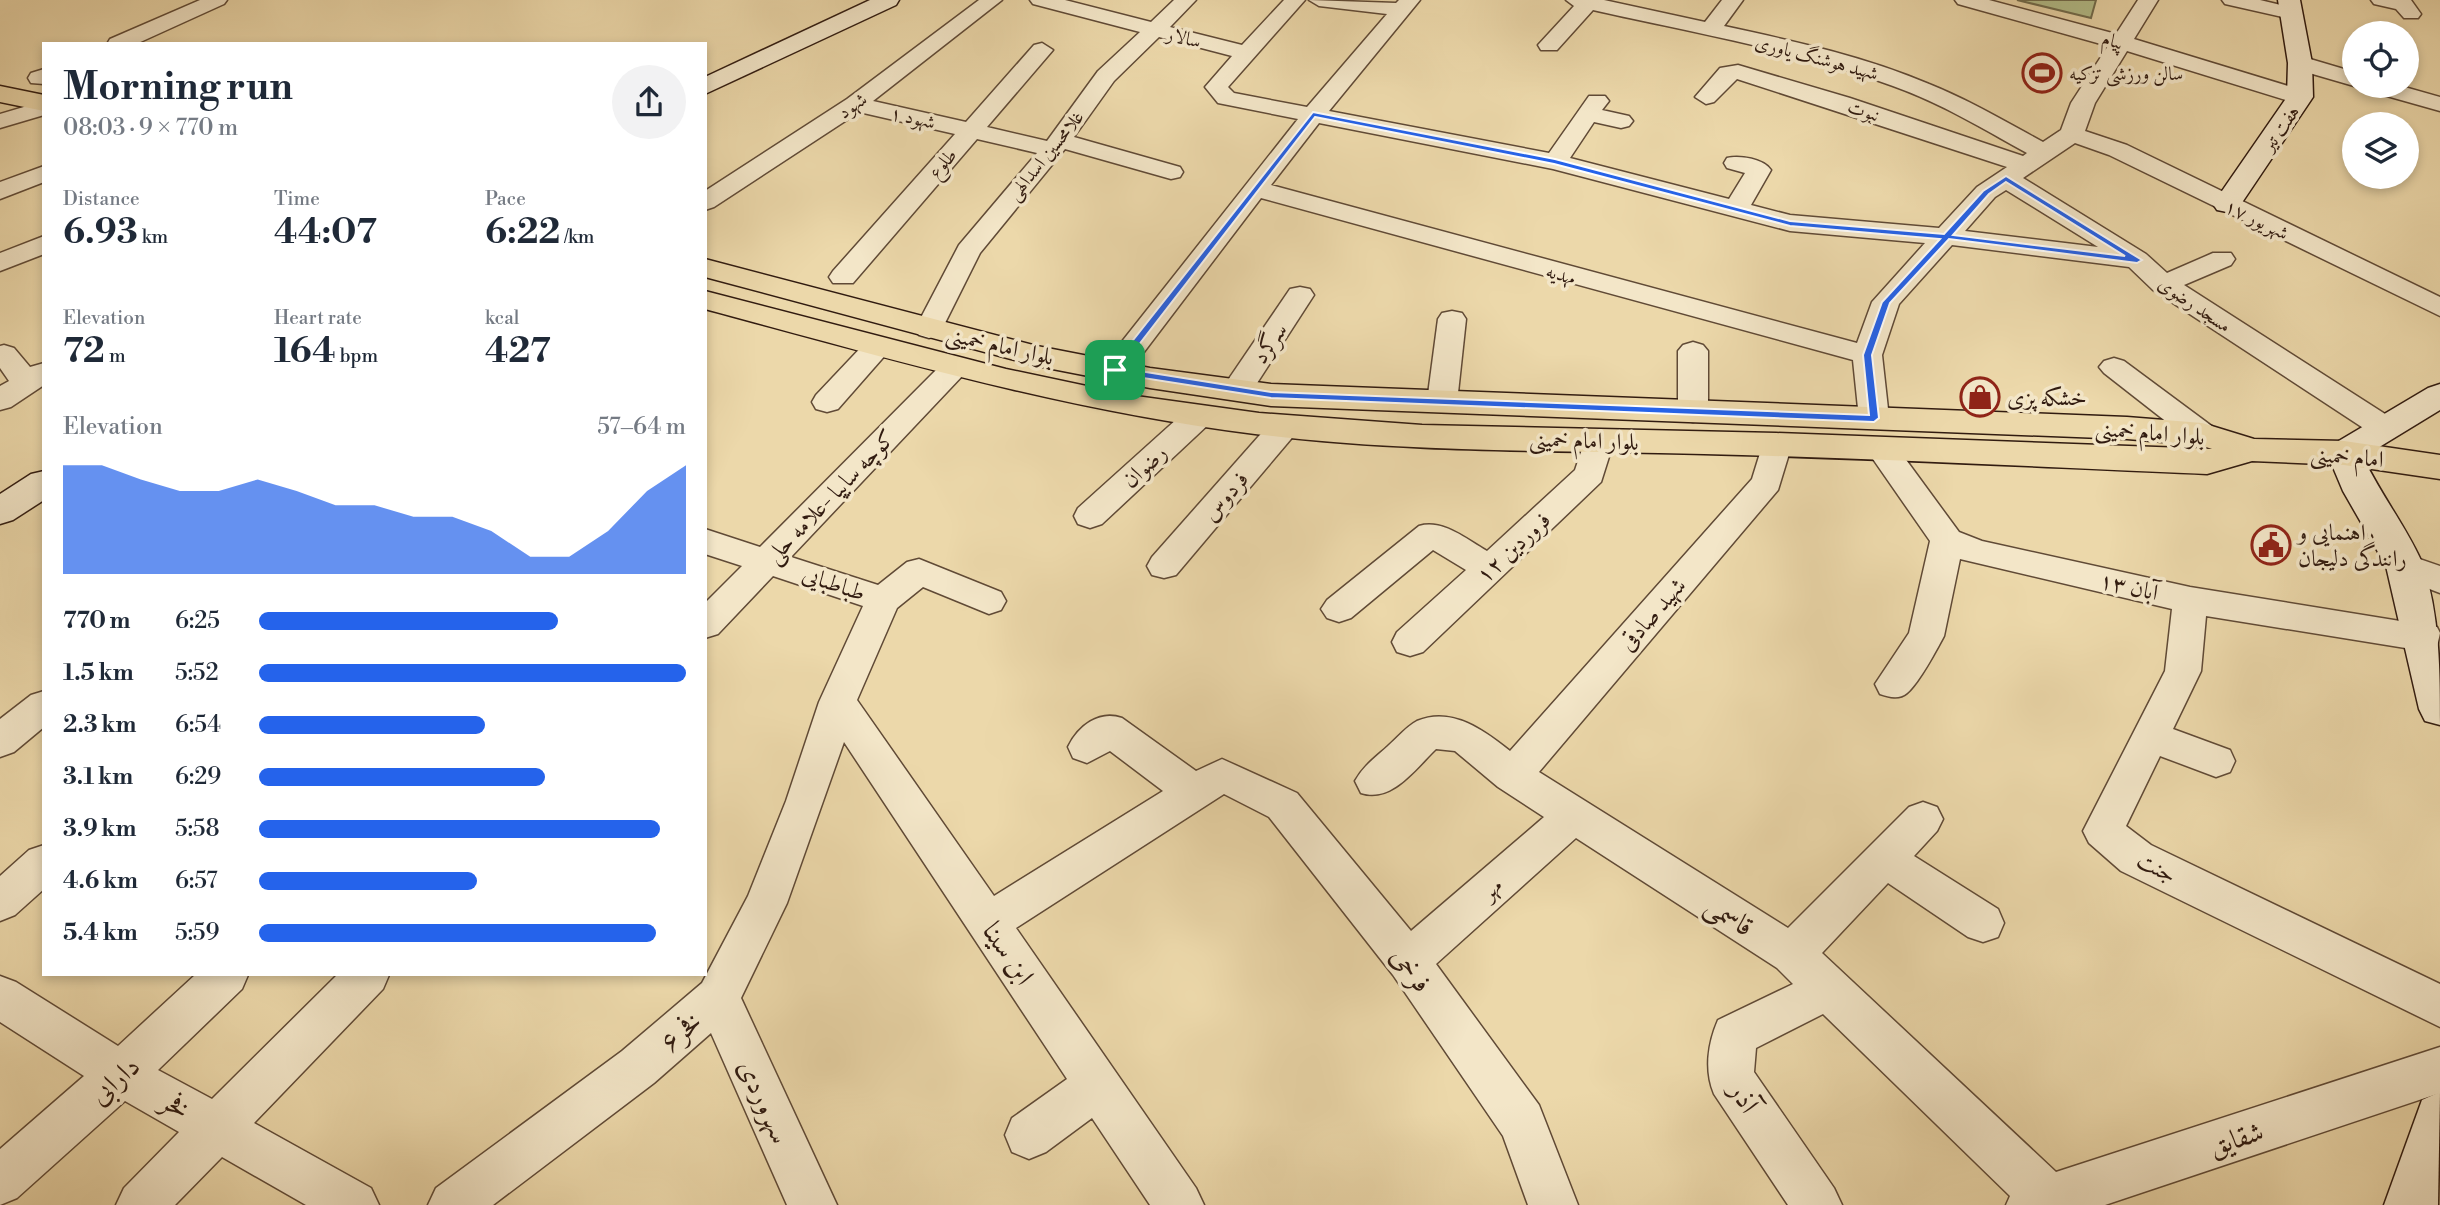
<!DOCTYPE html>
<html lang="en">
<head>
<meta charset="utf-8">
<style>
  body { margin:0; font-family:"Libre Bodoni",Amiri,serif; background:#f2f2f3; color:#1f2937; height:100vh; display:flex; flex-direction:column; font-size:26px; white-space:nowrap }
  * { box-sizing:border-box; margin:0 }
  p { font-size:23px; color:#747a83 }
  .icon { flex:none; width:38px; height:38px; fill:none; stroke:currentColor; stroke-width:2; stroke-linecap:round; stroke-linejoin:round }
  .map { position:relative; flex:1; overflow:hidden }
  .details { position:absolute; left:42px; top:42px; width:665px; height:934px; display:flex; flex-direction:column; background:#fff; border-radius:0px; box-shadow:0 4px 10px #0003 }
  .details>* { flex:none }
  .fabs { position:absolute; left:2342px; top:21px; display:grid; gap:14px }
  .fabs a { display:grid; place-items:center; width:77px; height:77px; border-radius:50%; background:#fff; box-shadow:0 4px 10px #0003; font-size:35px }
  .pin { position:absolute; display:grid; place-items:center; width:60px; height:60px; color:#fff; margin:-30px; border-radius:14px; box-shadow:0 4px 10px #0006 }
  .round { display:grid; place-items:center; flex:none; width:74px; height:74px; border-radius:37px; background:#f2f2f3 }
  .head { display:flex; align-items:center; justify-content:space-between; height:119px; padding:0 21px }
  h1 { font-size:38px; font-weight:700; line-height:52px }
  .metrics { display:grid; grid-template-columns:repeat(3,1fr); gap:10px; height:119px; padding:7px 21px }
  .metrics div { display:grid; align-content:center }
  .metrics b { font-size:35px; font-weight:700 }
  .metrics small { font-size:19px; font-weight:400 }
  .metrics p { font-size:19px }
  .chart { height:196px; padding:14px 21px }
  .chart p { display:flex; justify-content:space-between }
  .chart svg { width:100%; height:126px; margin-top:7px; fill:#2563eb; opacity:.7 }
  ul { padding:0 21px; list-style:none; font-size:23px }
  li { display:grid; grid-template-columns:112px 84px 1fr; align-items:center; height:52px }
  li i { height:18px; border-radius:9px; background:#2563eb }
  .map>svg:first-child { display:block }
</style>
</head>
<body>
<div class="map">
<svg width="2440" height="1205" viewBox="0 0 2440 1205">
  <rect width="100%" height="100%" fill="#ecd8aa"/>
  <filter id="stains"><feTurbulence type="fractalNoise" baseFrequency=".00286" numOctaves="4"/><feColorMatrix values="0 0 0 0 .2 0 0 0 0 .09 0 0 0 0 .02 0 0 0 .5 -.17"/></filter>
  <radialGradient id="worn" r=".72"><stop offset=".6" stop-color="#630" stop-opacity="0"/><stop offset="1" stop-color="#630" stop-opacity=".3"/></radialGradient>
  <path fill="#b4bf8b" stroke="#726d4e" stroke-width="2" d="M2017 0H2096L2091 18Z"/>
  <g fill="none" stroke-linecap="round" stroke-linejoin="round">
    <g stroke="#604a36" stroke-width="3">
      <g id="street">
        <path d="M200 0H227L224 4 136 44H107L110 39Z"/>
        <path d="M979 0H1002L873 101 966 122 1034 45 1042 43 1053 50 987 127 1047 141 1098 71 1140 32 1033 4 1030 0H1065L1151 22 1174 0H1196L1170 27 1242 45 1284 0H1305L1228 87 1234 93 1307 107 1387 14 1319 6 1309 0 1396 3 1399 0H1420L1329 111 1549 153 1589 96H1605L1609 101 1602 110 1629 116 1633 121 1629 126 1621 128 1594 122 1570 158 1729 199 1745 173 1727 168 1724 163 1727 158C1740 155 1764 159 1771 170L1751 205 1790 215 1939 228 1977 187 2007 167 1737 79 1714 102 1706 104 1695 97 1720 68 1738 65 1850 98 2023 156 2027 153C1983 129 1941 103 1893 86 1796 50 1694 33 1593 10L1557 50H1541L1538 45 1574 6 1566 0H1604L1705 22 1722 0H1743L1724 26C1793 41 1864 56 1929 84 1969 100 2006 122 2043 142L2061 130 2071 103 2108 46 1958 4 1955 0H1989L2116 34 2138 0H2158L2134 39 2308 92 2311 97 2300 104 2292 102 2127 51 2095 103 2085 131 2127 145 2440 297V316L2109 155 2075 143 2023 178 2146 254 2167 273 2213 253H2231L2235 259 2231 265 2184 285 2396 421 2400 428 2396 435 2385 438 2374 435 2153 290 2129 267 1952 245 1899 304 1882 355 1889 418 1885 425 1874 428 1863 425 1859 418 1853 360 1261 198 1125 377 1115 379 1105 377 1100 370 1105 363 1298 119 1218 103 1205 87 1232 56 1159 37 1114 81 1074 137 1180 167 1183 172 1180 177 1171 179 1065 149 980 253 939 335 929 338 919 335 915 329 959 245 1037 153 977 139 853 283H833L829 277 833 271 955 134 859 112 714 207 705 210V191L847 99ZM1319 123 1553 169 1790 231 1925 243 1872 302 1857 343 1271 185ZM2006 190 2098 247 1965 231 1995 197Z"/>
        <path d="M2222 0H2260L2298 9 2301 13 2291 19 2225 4Z"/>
        <path d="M2371 0H2411L2421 14 2418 18H2404L2396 9 2374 4Z"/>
        <path d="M2300 56 2354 72V86L2292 68 2289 63Z"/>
        <path d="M44 69V84L31 83 28 78 31 73Z"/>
        <path d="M2366 86H2401L2440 97V111L2369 91Z"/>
        <path d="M44 101V115L0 128V114Z"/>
        <path d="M44 166V182L0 199V182Z"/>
        <path d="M44 236V254L0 271V253Z"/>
        <path d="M1300 287 1310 289 1314 295 1248 397 1237 400 1226 397 1222 390 1226 383 1290 289Z"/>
        <path d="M1452 311 1462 313 1466 319 1457 402 1453 409 1442 412 1431 409 1427 402 1438 319 1442 313Z"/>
        <path d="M878 337 888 340 892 346 888 352 838 409 827 412 816 409 812 402 816 395 868 340Z"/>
        <path d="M1693 342 1703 345 1708 351V412L1704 419 1693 422 1682 419 1678 412V351L1683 345Z"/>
        <path d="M4 345 14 348 30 367 44 363V385L11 407 0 410V386L9 381 0 368V346Z"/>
        <path d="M955 358 965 361 970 367 965 373 791 557 878 585 907 562 919 559 1001 592 1006 601 1001 610 989 614 923 587 897 608 857 700 994 896 1163 791 1110 751 1087 763 1073 758 1068 747C1078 726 1099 710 1122 718L1196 771 1222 759 1297 793 1411 931 1544 817 1498 787 1455 751 1436 749C1415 769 1392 803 1361 793L1355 781C1363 766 1376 757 1388 746 1397 738 1407 726 1417 721 1452 706 1485 731 1510 751L1752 479 1765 437 1776 434 1787 437 1792 444 1778 490 1539 772 1788 928 1909 807 1923 802 1937 807 1943 819 1937 831 1914 856 1998 909 2004 923 1998 937 1983 942 1968 937 1888 883 1822 953 2056 1172 2440 1047V1093L2105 1205H2006L2010 1196 1823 1014 1756 1048 1754 1072 1834 1188 1842 1205H1788L1714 1094C1704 1070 1708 1043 1718 1020L1793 984 1777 968 1576 838 1436 964 1539 1105 1578 1205H1528L1503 1136 1393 975 1269 817 1224 794 1016 928 1196 1188 1204 1205H1150L1092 1118 1046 1152 1029 1159 1012 1152 1005 1135 1012 1118 1067 1079 844 742 787 903 741 998 837 1205H787L711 1033 654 1083 493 1205H428L436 1188 622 1051 702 983 748 896 786 801 819 702 863 606 773 576 718 634 705 638V603L742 566 705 554V529L760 547 945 361Z"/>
        <path d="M2114 358 2124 361 2213 427 2217 434 2213 441 2202 444 2191 441 2104 373 2099 367 2104 361Z"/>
        <path d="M1199 406 1210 409 1214 416 1210 423 1102 524 1090 528 1078 524 1074 516 1078 508 1188 409Z"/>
        <path d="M1285 416 1296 419 1300 426 1296 433 1176 575 1164 578 1152 575 1147 566 1152 557 1274 419Z"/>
        <path d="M1598 431 1609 434 1614 441 1601 482 1423 652 1410 656 1397 652 1392 642 1397 632 1466 570 1433 550 1351 618 1339 622 1327 618 1321 609 1327 600 1419 526C1443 519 1466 539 1487 551L1575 470 1587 434Z"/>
        <path d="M1882 439 1893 442 1959 532 1982 541 2190 587 2437 627 2440 633 2437 647 2424 651 2206 616 2201 671 2173 729 2230 750 2235 761 2230 772 2216 777 2160 756 2126 826 2151 845 2440 984V1027L2121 871 2089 843 2083 831 2165 671 2172 609 1960 559 1944 636C1936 651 1919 683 1907 693 1899 700 1889 697 1880 694L1875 684 1909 633 1930 541 1866 449 1871 442Z"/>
        <path d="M2405 554 2440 566V593L2393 575 2388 566 2393 557Z"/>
        <path d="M44 691V727L14 752 0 757V719L31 695Z"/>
        <path d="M44 845V889L15 915 0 921V876L29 850Z"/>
        <path d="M195 975H248L242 989 158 1070 212 1099 337 975H389L383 989 254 1123 371 1188 379 1205H306L222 1157 175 1205H116L124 1188 179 1132 125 1101 17 1198 0 1205V1149L84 1076 0 1022V976L16 982 118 1046Z"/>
      </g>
    </g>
    <g stroke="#311b10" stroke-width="3">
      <g id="secondary">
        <path d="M870 0H899L896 5 705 94V77Z"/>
        <path d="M2278 0H2300L2312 63 2313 97 2237 210 2227 212 2217 210 2213 204 2287 97 2288 63Z"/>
        <path d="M2440 384V410L2363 457C2380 494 2408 529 2423 565 2440 616 2440 672 2440 725L2425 721 2419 709 2386 566 2343 491 2327 453 2332 445 2428 388Z"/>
        <path d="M44 471V500L13 520 0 524V494L31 474Z"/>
        <path d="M2440 1092 2438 1205H2384L2422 1100Z"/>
      </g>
    </g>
    <g stroke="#311b10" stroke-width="3">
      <g id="primary">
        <path d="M0 86 44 95V111L0 102Z"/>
        <path d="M705 259 1037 346 1150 368 1271 384 2127 417 2202 423 2254 439 2344 441 2440 455V479L2344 465 2252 461 2207 474C2039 467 1872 458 1704 454 1555 450 1403 453 1255 434 1068 411 887 358 705 309V291L1006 369 1129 395 1259 413 1422 425 1776 433 2212 449 2200 445 2127 439 1271 406 1150 388 1037 366 705 277Z"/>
      </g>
    </g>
    <use href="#street" fill="#f3e6c8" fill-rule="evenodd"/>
    <use href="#secondary" fill="#f3e6c8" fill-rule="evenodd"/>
    <use href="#primary" fill="#ecd8aa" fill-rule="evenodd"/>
  </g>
  <path fill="#2563eb" stroke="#fff" stroke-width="2" fill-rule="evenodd" d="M1313 112 1555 159 1790 221 1944 234 1983 191 2006 176 2142 260 2137 263 1949 239 1890 303 1872 355 1879 418 1874 422 1271 398 1111 373V368ZM1315 117 1554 164 1790 226 1940 239 1882 302 1863 355 1869 415 1271 392 1121 368ZM2006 182 2125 256 1953 235 1989 194Z"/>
  <defs>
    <g id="stadium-ring" transform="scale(2.0125)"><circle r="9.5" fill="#f3e6c8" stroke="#8f2418" stroke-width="1.5"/><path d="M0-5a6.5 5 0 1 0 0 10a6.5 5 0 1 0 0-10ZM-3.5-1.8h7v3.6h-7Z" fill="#8f2418"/></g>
    <g id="shop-ring" transform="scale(2.0125)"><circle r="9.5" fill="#f3e6c8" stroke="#8f2418" stroke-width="1.5"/><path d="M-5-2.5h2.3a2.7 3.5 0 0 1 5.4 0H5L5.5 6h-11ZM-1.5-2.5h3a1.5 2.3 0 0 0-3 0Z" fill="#8f2418"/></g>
    <g id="civic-ring" transform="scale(2.0125)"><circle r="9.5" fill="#f3e6c8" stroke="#8f2418" stroke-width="1.5"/><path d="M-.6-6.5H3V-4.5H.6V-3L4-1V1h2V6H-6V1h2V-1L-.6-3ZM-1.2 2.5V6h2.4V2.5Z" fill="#8f2418"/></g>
  </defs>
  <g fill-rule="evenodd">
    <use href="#stadium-ring" x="2042" y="73"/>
    <use href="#shop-ring" x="1980" y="397"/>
    <use href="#civic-ring" x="2271" y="545"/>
  </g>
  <g text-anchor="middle" stroke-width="7" stroke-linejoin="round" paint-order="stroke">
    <g font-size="19" fill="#311b10" stroke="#f3e6c8">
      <text transform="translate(1184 37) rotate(14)" y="7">سالار</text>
      <text transform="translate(2113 40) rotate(16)" y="7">پیام</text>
      <text transform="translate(1817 57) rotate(15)" y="7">شهید هوشنگ یاوری</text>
      <text transform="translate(852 105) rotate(-35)" y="7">شهود</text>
      <text transform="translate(1864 110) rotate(18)" y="7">نبوت</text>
      <text transform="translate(913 117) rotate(13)" y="7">شهود ۱</text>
      <text transform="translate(2280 128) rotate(-55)" y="7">هفت تیر</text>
      <text transform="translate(1045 155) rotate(-51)" y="7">غلامحسین اسدالهی</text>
      <text transform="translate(942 163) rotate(-49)" y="7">طلوع</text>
      <text transform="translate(2257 219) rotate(26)" y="7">۱۷ شهریور</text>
      <text transform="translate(1561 274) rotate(16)" y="7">مهدیه</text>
      <text transform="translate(2195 304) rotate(34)" y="7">مسجد رضوی</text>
    </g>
    <g font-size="19" fill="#311b10" stroke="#f3e6c8" text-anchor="start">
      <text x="2069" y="80">سالن ورزشی تزکیه</text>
    </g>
    <g font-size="23" fill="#311b10" stroke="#f3e6c8">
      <text transform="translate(1269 343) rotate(-56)" y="8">سرگرد</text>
      <text transform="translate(1000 345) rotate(13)" y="8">بلوار امام خمینی</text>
      <text transform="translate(2150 432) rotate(5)" y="8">بلوار امام خمینی</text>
      <text transform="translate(1584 440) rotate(2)" y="8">بلوار امام خمینی</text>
      <text transform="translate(2347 456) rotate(5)" y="8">امام خمینی</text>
      <text transform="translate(1144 466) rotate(-43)" y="8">رضوان</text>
      <text transform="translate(830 496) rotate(-46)" y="8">کوچه سایپا -علامه حلی</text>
      <text transform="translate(1225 496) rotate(-49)" y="8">فردوس</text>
      <text transform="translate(1513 547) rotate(-43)" y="8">۱۲ فروردین</text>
      <text transform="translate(834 583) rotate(19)" y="8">طباطبایی</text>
      <text transform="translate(2129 586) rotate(13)" y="8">۱۳ آبان</text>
      <text transform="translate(1652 614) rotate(-49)" y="8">شهید صادقی</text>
      <text transform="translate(2157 867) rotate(28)" y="8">جنت</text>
      <text transform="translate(1491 888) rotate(-41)" y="8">مهر</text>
    </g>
    <g font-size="23" fill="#311b10" stroke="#f3e6c8" text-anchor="start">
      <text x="2007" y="405">خشکه پزی</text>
      <text x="2298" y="540">راهنمایی و<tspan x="2298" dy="26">رانندگی دلیجان</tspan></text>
    </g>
    <g font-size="28" fill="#311b10" stroke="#f3e6c8">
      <text transform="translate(1730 915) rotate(33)" y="10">قاسمی</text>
      <text transform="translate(1009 953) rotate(56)" y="10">ابن سینا</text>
      <text transform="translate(1412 969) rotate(53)" y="10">فرخی</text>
      <text transform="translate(680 1031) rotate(-41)" y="10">فخر۶</text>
      <text transform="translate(114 1080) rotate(-42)" y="10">دارابی</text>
      <text transform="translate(1745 1097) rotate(59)" y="10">آذر</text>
      <text transform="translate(765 1101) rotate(66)" y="10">سهروردی</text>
      <text transform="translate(176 1104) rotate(29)" y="10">فخر</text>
      <text transform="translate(2236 1138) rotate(-18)" y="10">شقایق</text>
    </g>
  </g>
  <rect width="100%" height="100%" filter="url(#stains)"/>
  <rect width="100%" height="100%" fill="url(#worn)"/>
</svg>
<div class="fabs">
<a><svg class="icon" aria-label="locate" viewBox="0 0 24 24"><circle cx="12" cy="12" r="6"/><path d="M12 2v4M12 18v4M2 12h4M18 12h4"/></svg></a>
<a><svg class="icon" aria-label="layers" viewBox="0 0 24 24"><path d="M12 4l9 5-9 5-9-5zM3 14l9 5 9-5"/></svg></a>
</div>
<div class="pin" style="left:1115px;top:370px;background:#1e9e55"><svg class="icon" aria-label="arrive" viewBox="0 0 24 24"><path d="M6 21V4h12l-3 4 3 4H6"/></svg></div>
<section class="details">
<div class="head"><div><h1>Morning run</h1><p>08:03 · 9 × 770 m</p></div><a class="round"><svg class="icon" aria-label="share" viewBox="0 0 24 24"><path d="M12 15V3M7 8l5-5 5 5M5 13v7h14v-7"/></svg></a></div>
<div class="metrics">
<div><p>Distance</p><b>6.93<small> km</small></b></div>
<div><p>Time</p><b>44:07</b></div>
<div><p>Pace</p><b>6:22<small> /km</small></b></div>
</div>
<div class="metrics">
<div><p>Elevation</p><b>72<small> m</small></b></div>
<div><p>Heart rate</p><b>164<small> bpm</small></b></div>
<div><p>kcal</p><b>427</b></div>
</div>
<div class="chart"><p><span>Elevation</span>57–64 m</p>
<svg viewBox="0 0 160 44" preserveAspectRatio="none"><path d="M0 44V6L10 6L20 11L30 15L40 15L50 11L60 15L70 20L80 20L90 24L100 24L110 29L120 38L130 38L140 29L150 15L160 6V44z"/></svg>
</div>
<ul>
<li><b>770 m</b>6:25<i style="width:70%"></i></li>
<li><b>1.5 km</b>5:52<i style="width:100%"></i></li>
<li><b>2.3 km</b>6:54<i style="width:53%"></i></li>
<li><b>3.1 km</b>6:29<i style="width:67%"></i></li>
<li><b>3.9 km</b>5:58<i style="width:94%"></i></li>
<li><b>4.6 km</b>6:57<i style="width:51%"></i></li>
<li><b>5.4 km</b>5:59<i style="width:93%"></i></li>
</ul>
</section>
</div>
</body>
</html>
